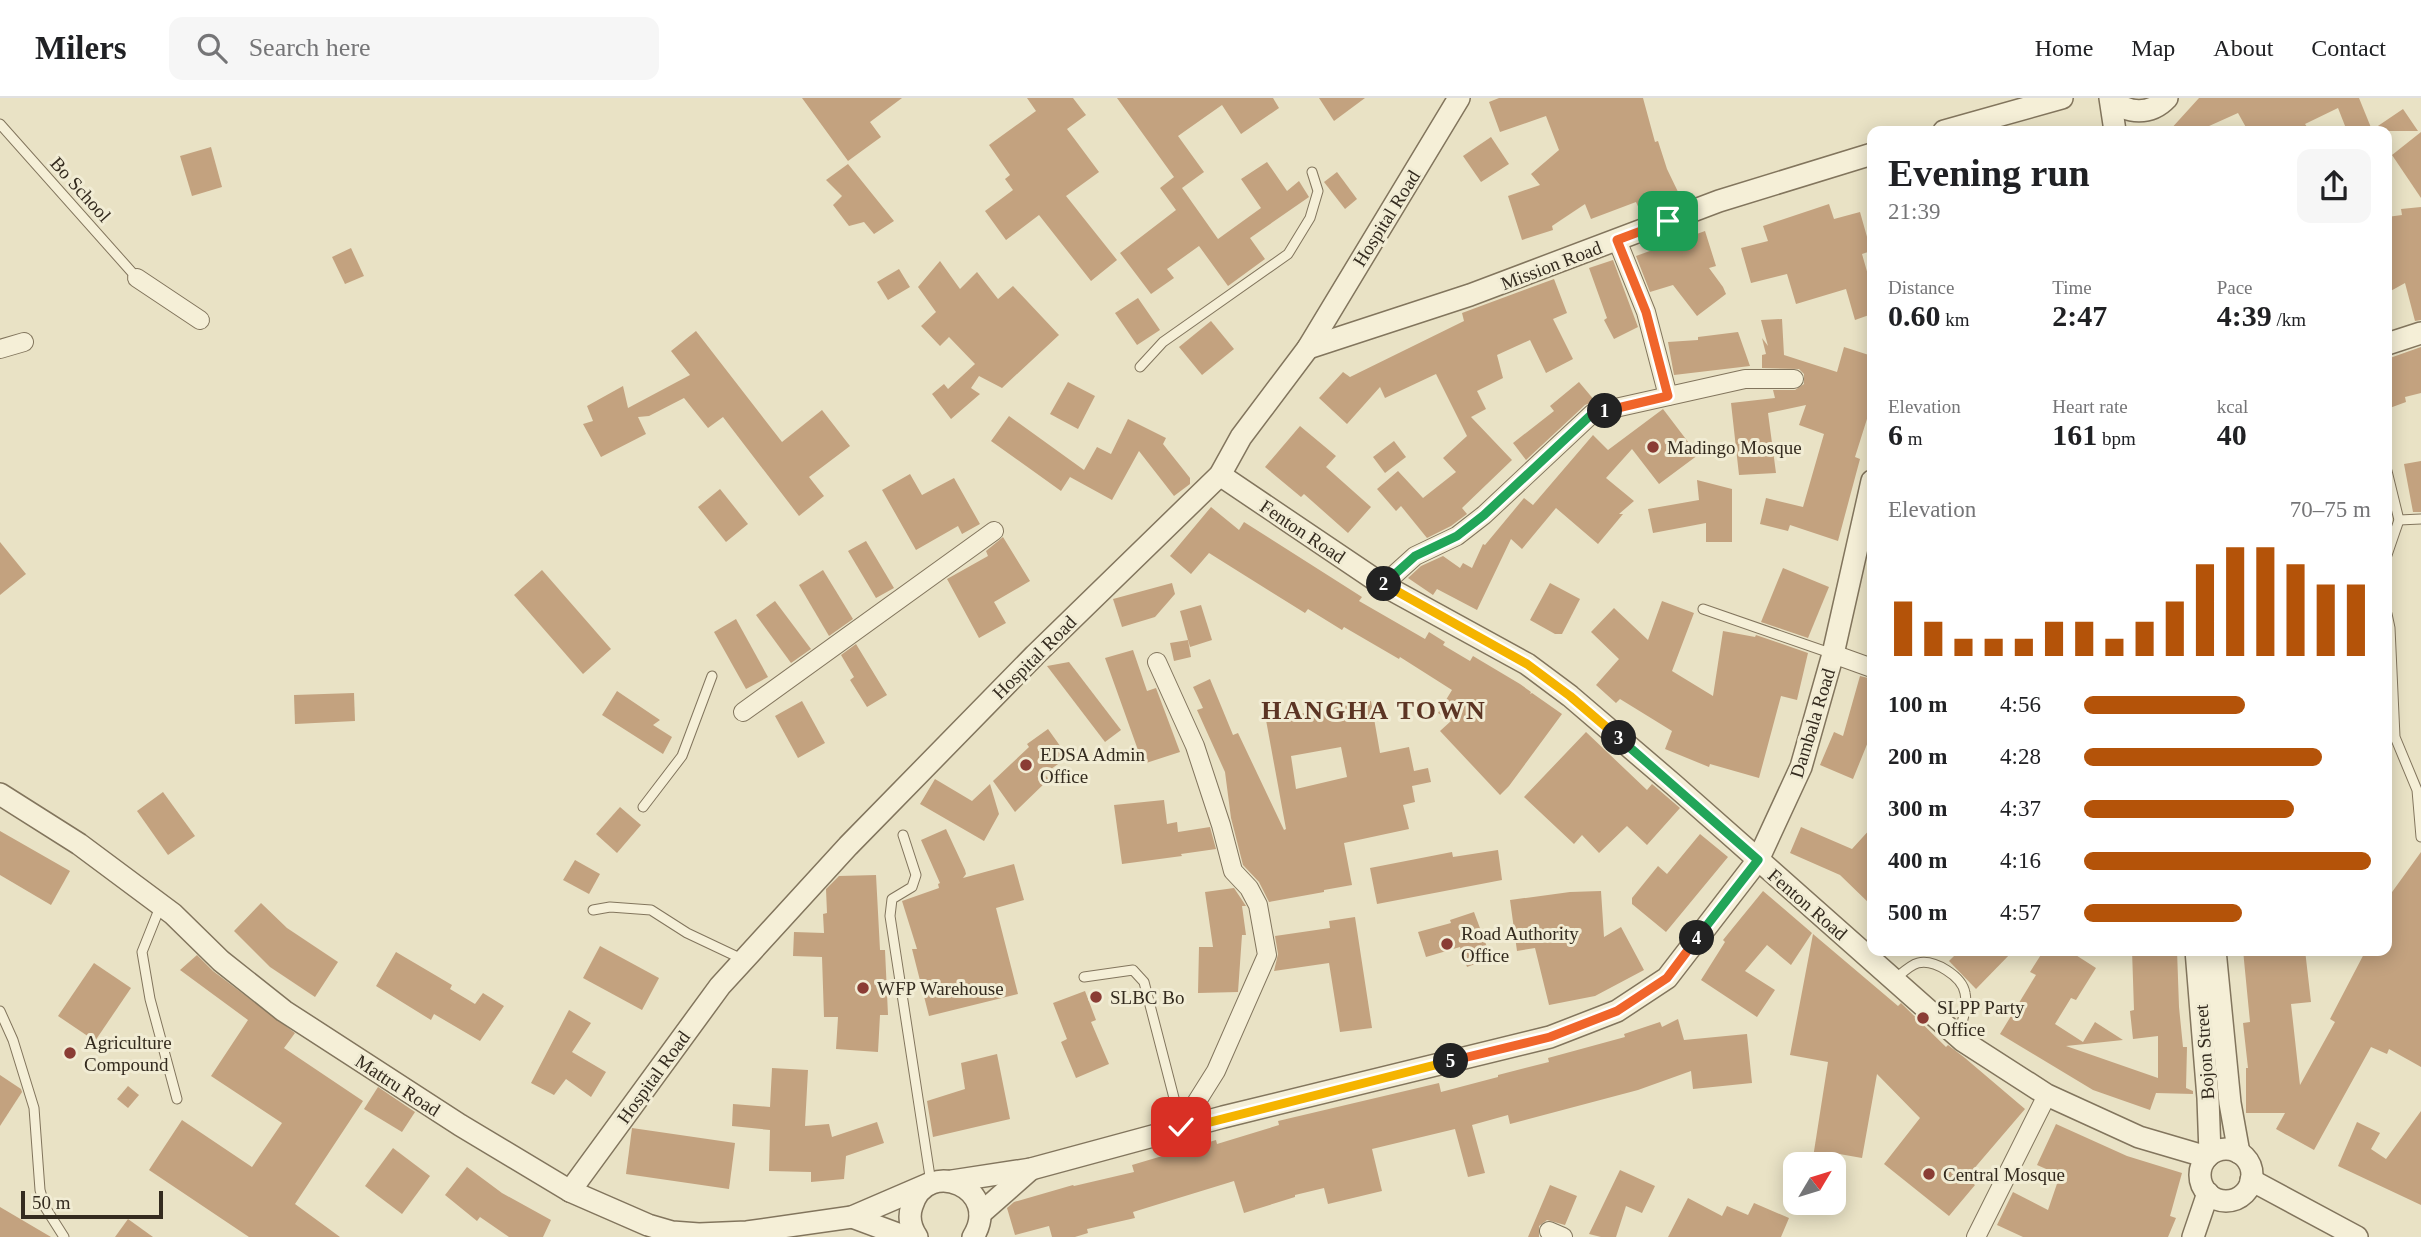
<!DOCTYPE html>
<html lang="en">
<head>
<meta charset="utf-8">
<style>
  body { margin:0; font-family:"Times New Roman",serif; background:#f6f6f6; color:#202124; height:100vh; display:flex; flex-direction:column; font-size:26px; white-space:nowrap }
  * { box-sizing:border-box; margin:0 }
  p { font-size:23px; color:#757577 }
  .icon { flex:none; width:38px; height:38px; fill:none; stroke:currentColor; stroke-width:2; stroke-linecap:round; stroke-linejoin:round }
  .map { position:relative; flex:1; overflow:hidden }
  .panel { position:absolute; left:1867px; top:28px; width:525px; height:830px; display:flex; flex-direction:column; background:#fff; border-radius:14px; box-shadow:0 4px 18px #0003 }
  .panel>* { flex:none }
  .needle { width:46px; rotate:52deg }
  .tools { position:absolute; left:1783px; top:1054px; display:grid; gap:14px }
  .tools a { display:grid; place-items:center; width:63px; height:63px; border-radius:14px; background:#fff; box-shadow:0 4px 18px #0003; font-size:35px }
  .scale { position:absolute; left:21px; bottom:18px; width:142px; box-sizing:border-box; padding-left:7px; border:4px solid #342b1f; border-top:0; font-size:19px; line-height:24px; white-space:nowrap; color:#342b1f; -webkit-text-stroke:5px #f1ecd4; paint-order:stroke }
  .pin { position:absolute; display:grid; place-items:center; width:60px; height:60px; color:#fff; margin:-30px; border-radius:14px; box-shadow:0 4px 10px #0006 }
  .km { position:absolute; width:35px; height:35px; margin:-18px; border-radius:50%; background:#222; color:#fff; font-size:19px; line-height:35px; text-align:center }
  .round { display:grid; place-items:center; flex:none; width:74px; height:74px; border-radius:14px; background:#f6f6f6 }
  .head { display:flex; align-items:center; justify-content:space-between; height:119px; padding:0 21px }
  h1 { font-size:38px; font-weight:800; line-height:52px }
  .stats { display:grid; grid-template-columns:repeat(3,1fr); gap:10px; height:119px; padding:7px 21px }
  .stats div { display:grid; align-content:center }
  .stats b { font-size:30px; font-weight:800 }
  .stats small { font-size:19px; font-weight:400 }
  .stats p { font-size:19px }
  .chart { height:196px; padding:14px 21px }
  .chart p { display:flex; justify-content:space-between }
  .chart svg { width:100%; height:126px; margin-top:7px; stroke:#b45309; stroke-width:6 }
  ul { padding:0 21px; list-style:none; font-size:23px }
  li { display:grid; grid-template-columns:112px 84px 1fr; align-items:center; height:52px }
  li i { height:18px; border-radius:9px; background:#b45309 }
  header { display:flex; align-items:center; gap:42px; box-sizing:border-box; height:98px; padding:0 35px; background:#fff; border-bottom:2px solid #e0e0e0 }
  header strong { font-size:33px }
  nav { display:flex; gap:38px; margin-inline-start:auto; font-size:24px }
  .search { width:490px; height:63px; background:#f6f6f6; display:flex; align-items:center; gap:18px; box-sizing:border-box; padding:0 24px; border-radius:14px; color:#757577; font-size:26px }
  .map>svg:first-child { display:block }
</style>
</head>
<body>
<header>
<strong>Milers</strong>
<div class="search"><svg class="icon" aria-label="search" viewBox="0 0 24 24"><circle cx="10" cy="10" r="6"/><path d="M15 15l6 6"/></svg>Search here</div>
<nav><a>Home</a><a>Map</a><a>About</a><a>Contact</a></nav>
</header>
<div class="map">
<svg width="2421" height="1139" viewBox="0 0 2421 1139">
  <rect width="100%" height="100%" fill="#e9e2c5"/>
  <g fill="#c3a27f" fill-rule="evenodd">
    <path d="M802 0H902L870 24 881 39 848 63Z"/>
    <path d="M1027 0H1073L1086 17 1067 31 1099 74 1066 98 1117 162 1091 183 1039 117 1006 142 985 113 1013 92 1005 81 1010 77 989 47 1036 13Z"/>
    <path d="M1117 0H1273L1279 10 1241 36 1222 7 1178 38 1204 74 1182 90 1218 141 1261 110 1241 81 1267 64 1287 93 1299 83 1309 99 1250 140 1265 161 1228 188 1199 148 1167 171 1174 180 1151 196 1120 155 1176 112 1160 90 1174 79Z"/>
    <path d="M1319 0H1365L1334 23Z"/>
    <path d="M1499 0H1643L1655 44 1658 43 1667 71 1680 98 1641 115 1636 104 1591 121 1585 106 1552 128 1553 132 1522 142 1508 98 1540 87 1531 76 1559 52 1546 18 1500 34 1489 4Z"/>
    <path d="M2199 0H2359L2372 32 2403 11 2418 33H2347L2338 10 2305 26 2310 33H2248L2238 15 2198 33H2169Z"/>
    <path d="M2421 34V100L2392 57Z"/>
    <path d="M1491 39 1509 66 1481 84 1463 58Z"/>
    <path d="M211 49 222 89 192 98 180 58Z"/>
    <path d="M848 66 894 123 874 136 864 124 849 128 833 107 842 98 826 82Z"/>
    <path d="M1337 74 1357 101 1345 111 1324 84Z"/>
    <path d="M1829 106 1834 121 1860 114 1871 153 1862 156 1872 191V216L1855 222 1846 191 1796 206 1787 176 1751 185 1741 150 1768 143 1763 128Z"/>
    <path d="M2421 109V222L2415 223 2405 185 2387 195V119L2402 117 2401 111Z"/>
    <path d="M1705 133 1716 168 1709 170 1723 189 1726 196 1697 218 1673 187 1650 194 1636 158Z"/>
    <path d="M351 150 364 178 345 186 332 159Z"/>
    <path d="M1613 162 1638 229 1614 241 1604 222 1607 220 1589 170Z"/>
    <path d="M940 163 960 191 977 174 998 201 1013 188 1059 237 1002 290 979 278 971 290 980 296 951 321 932 296 944 286 948 291 975 266 949 239 940 248 921 228 936 214 918 189Z"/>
    <path d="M899 171 910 189 888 202 877 184Z"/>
    <path d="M1554 181 1567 215 1553 221 1573 261 1546 275 1530 242 1497 257 1503 280 1477 293 1486 311 1471 319 1512 362 1462 410 1467 416 1451 428 1427 440 1401 408 1396 413 1377 391 1398 373 1423 400 1456 374 1443 360 1467 338 1436 276 1385 300 1380 289 1347 326 1319 300 1343 274 1350 279 1464 223 1462 215Z"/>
    <path d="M1138 200 1160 232 1137 247 1115 215Z"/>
    <path d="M1782 221 1784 257 1837 274 1844 249 1872 258V305L1855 359 1860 361 1838 443 1790 427 1788 433 1760 426 1766 400 1803 409 1824 336 1799 327 1806 307 1768 315 1776 375 1739 377 1731 305 1775 300 1773 292H1795L1804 286V276L1799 271 1762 270V257L1766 256 1762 240 1768 248 1761 222Z"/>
    <path d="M1211 223 1234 251 1202 277 1179 249Z"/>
    <path d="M696 233 782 344 822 312 850 348 809 379 824 398 799 418 723 319 708 330 684 300 649 318 638 319 646 336 601 359 583 326 593 323 587 308 623 288 628 310 690 277 671 253Z"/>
    <path d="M1738 234 1750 268 1674 277 1668 244 1698 242V239Z"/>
    <path d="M2421 249V295L2405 299 2406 304 2387 311V261Z"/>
    <path d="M1068 284 1095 298 1078 331 1050 316Z"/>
    <path d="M1579 284 1595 303 1585 307 1526 362 1513 345 1554 313 1550 308Z"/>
    <path d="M1663 311 1698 357 1659 386 1632 351 1606 380 1634 403 1619 416H1623L1598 446 1556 410 1522 451 1511 441 1477 512 1437 491 1433 497 1408 480 1421 468 1443 458 1460 470 1463 465 1472 470 1483 446 1485 447 1524 400 1533 407 1593 337 1608 352Z"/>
    <path d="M1009 318 1084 372 1097 349 1111 356 1128 321 1166 340 1163 346 1190 380V386L1174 398 1139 353 1112 402 1070 379 1061 393 991 343Z"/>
    <path d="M1300 328 1336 358 1326 369 1371 409 1348 435 1304 396 1301 399 1265 369Z"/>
    <path d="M1394 343 1406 359 1385 375 1373 359Z"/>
    <path d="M2421 363V414H2413L2404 366Z"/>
    <path d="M910 376 922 397 954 380 980 426 962 436 958 428 916 452 882 392Z"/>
    <path d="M1697 382 1732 391V444H1706V425L1653 435 1648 411 1699 402Z"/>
    <path d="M720 391 748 426 726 444 698 409Z"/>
    <path d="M1211 409 1239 432 1244 424 1362 499 1359 503 1425 541 1429 534 1445 544 1443 547 1470 563 1473 558 1520 586 1531 594 1530 596 1532 595 1562 616 1509 688 1500 697 1440 633 1451 623 1438 615 1452 592 1400 559 1399 561 1344 529 1342 532 1308 511 1305 515 1209 455 1191 476 1170 458Z"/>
    <path d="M1003 439 1030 483 994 504 1006 525 979 540 947 481 988 458 986 453Z"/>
    <path d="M866 443 894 490 876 500 848 453Z"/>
    <path d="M0 444 26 476 0 497Z"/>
    <path d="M1783 470 1829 489 1808 540 1761 524Z"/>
    <path d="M542 472 611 551 583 576 514 497Z"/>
    <path d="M823 472 853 521 829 538 799 487Z"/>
    <path d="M1172 485 1175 496 1155 519 1122 529 1113 501Z"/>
    <path d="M1550 485 1580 501 1562 536H1555L1530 522Z"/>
    <path d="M775 503 811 551 791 565 756 517Z"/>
    <path d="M1662 503 1694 515 1672 573 1713 598 1723 533 1755 539 1756 537 1808 555 1797 602 1781 598 1759 680 1710 666 1709 669 1665 651 1672 633 1620 601 1616 605 1596 587 1619 561 1591 534 1614 510 1648 542Z"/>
    <path d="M1201 507 1212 542 1190 549 1180 513Z"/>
    <path d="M736 521 768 579 746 591 714 534Z"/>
    <path d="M1188 542 1191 559 1174 563 1170 545Z"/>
    <path d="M856 546 887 597 867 609 850 582 854 579 841 557Z"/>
    <path d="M1133 552 1147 593 1156 590 1180 654 1143 666 1105 560Z"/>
    <path d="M1069 564 1121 632 1105 644 1047 568Z"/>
    <path d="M1860 578 1872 581V634L1853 681 1820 667 1834 634 1843 638Z"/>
    <path d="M1210 581 1233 637 1238 635 1284 732 1286 731 1266 622 1371 603 1380 655 1409 649 1414 673 1428 670 1431 684 1412 688 1415 704 1403 707 1409 731 1344 745 1352 787 1324 792V794L1269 804 1259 784 1243 767 1231 720 1225 674 1197 612 1203 610 1193 589ZM1341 649 1347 679 1296 691 1291 658Z"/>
    <path d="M617 593 660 622 653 627 672 639 663 656 602 617Z"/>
    <path d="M354 595 355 623 295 626 294 597Z"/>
    <path d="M802 603 825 645 798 660 775 618Z"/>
    <path d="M1048 631 1068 659 1044 676 1049 681 1015 714 993 683 1029 649 1027 646Z"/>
    <path d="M1586 634 1647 692 1652 686 1680 710 1647 747 1627 728 1599 755 1582 737 1574 746 1524 699Z"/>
    <path d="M935 681 972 703 990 686 999 716 984 743 920 706Z"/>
    <path d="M163 694 195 738 168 757 137 713Z"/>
    <path d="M1164 702 1167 726 1177 724 1178 734 1210 729 1216 751 1181 756 1182 758 1122 766 1114 707Z"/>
    <path d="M620 709 641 727 617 755 596 736Z"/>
    <path d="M1801 729 1852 751 1872 729V808L1840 777 1790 755Z"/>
    <path d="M946 731 965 772 966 776 963 780 1014 766 1024 802 996 810 1018 896 929 918 912 851H917L902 803 939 790 938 786 940 785 921 742Z"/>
    <path d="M0 733 70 773 51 807 0 777Z"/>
    <path d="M1700 736 1728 759 1666 834 1632 806V800L1658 768 1667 776Z"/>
    <path d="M1498 752 1502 782 1377 806 1370 770 1452 754 1453 759Z"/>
    <path d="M2421 754V969L2389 951 2387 956 2371 949 2314 1052 2276 1031 2285 1015H2246V970H2248L2243 925 2250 924 2243 852H2305L2311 904 2291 906 2300 987 2335 924 2330 921 2366 852H2387V801Z"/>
    <path d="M575 762 600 776 589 796 563 782Z"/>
    <path d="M876 777 880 852H885L888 917H880L878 954 836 951 838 919H824L822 859 793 858 794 834 824 835 823 816 827 815 826 791 839 778Z"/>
    <path d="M1234 790 1246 808H1242L1246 837H1242L1238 894 1198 895 1199 849H1213L1205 794Z"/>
    <path d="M1601 793 1604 839 1621 829 1644 872 1595 898 1549 907 1535 850 1517 853 1510 802 1570 794Z"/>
    <path d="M1763 793 1812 835 1791 867 1767 847 1745 873 1775 892 1757 919 1701 882 1725 844 1723 842Z"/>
    <path d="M261 805 287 830 338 864 315 899 270 869 234 833Z"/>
    <path d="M1474 814 1491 860 1467 869 1460 849 1426 859 1418 834 1451 825 1450 822Z"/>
    <path d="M1355 819 1372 930 1340 934 1329 865 1274 873 1278 856 1275 838 1330 830 1329 823Z"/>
    <path d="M1813 836 1898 908 1901 905 1946 949 1948 947 1965 960 2025 1011 1966 1080 1975 1087 1949 1118 1884 1066 1920 1020 1877 976 1862 1060 1828 1054 1829 1066H1812L1828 964 1790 957Z"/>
    <path d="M600 848 659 880 642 912 583 880Z"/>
    <path d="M1960 852H2014L1976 891 1949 863Z"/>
    <path d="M2044 852H2068L2096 870 2076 902 2071 900 2055 926 2083 944 2095 924 2123 942 2066 948 2158 980V938L2133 941 2130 913 2134 912 2132 852H2177L2179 909 2183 949H2187L2186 990 2193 993V996L2156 995 2150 1012 2093 992 2000 936 2036 877 2030 874Z"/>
    <path d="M396 854 452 887 450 891 475 906 483 895 504 908 480 943 434 916 431 922 376 888Z"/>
    <path d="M197 857 213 873 295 935 284 950 363 1003 295 1106 340 1139H249L149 1072 182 1022 252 1069 282 1025 211 978 248 922 180 872Z"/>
    <path d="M94 865 131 890 95 943 58 918Z"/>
    <path d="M1085 893 1096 922 1091 924 1109 966 1076 980 1061 944 1067 941 1053 905Z"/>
    <path d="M569 912 591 925 572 954 606 974 591 999 566 981 554 997 531 985Z"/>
    <path d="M1678 921 1684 942 1747 936 1752 985 1693 991 1691 973 1638 992 1510 1026 1508 1017 1472 1027 1485 1075 1468 1079 1455 1031 1372 1051 1382 1093 1328 1106 1324 1090 1295 1097V1099L1244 1115 1234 1083 1133 1114 1135 1120 1087 1131 1088 1135 1075 1139H1052L1049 1128 1015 1137 1007 1110 1014 1104 1073 1087 1074 1088 1134 1074 1132 1067 1216 1042 1217 1046 1279 1027 1278 1023 1439 985 1441 994 1498 979V977L1549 964 1548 960 1625 939 1624 936 1660 924 1662 929Z"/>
    <path d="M997 956 1010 1021 933 1039 927 1003 965 991 961 965Z"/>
    <path d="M772 970 808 972 805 1028 829 1026 832 1039 877 1024 884 1045 846 1058 844 1081 811 1084V1074L769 1073 770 1032 732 1028 733 1006 770 1009Z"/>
    <path d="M0 977 21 991 22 994 0 1028Z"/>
    <path d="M128 988 139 997 128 1010 117 1001Z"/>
    <path d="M378 989 415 1014 402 1034 364 1011Z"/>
    <path d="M2421 1013V1107L2338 1068 2357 1024 2380 1035 2371 1051 2386 1061Z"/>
    <path d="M2056 1026 2127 1058 2182 1075 2170 1118 2176 1120 2168 1139H2023L1997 1127 2013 1094 2048 1112 2060 1077 2037 1067Z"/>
    <path d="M632 1030 735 1045 729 1091 626 1076Z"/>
    <path d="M393 1050 430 1078 402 1116 365 1088Z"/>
    <path d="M467 1069 502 1095 551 1122 543 1139H509L480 1119 477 1123 445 1097Z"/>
    <path d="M1620 1072 1655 1088 1642 1115 1626 1108 1616 1139H1601L1589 1136Z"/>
    <path d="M1550 1087 1577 1098 1565 1127 1547 1122 1539 1128V1139H1528Z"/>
    <path d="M1688 1100 1722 1118 1727 1108 1748 1117 1754 1105 1789 1120 1781 1139H1668Z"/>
    <path d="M0 1109 51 1139H0Z"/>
    <path d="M128 1121 153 1139H115Z"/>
  </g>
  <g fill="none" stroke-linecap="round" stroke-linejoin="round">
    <g stroke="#82755d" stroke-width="11">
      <g id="service">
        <path d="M0 26 137 180"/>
        <path d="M1140 269 1163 244 1288 156 1310 120 1318 93 1312 74"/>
        <path d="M2387 373 2399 422 2387 457"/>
        <path d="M2399 422 2421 421"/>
        <path d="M1703 511 1833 556"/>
        <path d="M2387 516 2390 530 2395 639 2417 692 2421 739"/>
        <path d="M643 709 682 658 712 578"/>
        <path d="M903 737 916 777 912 789 892 801 890 818 931 1085"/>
        <path d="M160 809 142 854 150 901 177 1001"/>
        <path d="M593 812 610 809 651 812 687 835 742 861"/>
        <path d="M1084 879 1133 872 1144 884 1181 1027"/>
        <path d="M1895 881C1901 876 1910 867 1918 865 1934 861 1962 878 1965 895 1968 909 1962 924 1958 938"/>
        <path d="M0 913 13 942 34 1010 40 1092 45 1109 64 1139"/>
      </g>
    </g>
    <g stroke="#82755d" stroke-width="20">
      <g id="minor">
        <path d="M1617 142 1646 214 1668 298"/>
        <path d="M137 180 200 222"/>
        <path d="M0 251 24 244"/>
        <path d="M1383 487 1415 458 1457 438 1484 417 1593 315 1745 281H1794"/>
        <path d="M1833 556 1872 570"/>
        <path d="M1157 564 1195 648 1221 727 1233 773 1249 790 1258 807 1267 857 1216 973 1179 1032"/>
        <path d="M743 614 994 433"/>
        <path d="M1549 1133 1563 1139"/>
        <path d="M1976 1139 2047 997"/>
      </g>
    </g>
    <g stroke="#82755d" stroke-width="24">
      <g id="tertiary">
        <path d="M2110 0 2115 33"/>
        <path d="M2111 0C2127 17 2151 17 2167 0"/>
        <path d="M1944 33 2062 0"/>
        <path d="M2387 246 2421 235"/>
        <path d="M1308 250 1470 197 1719 103 1872 56"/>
        <path d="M1220 377 1383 487 1527 566 1570 598 1674 687 1963 943 2047 997 2139 1039 2207 1059"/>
        <path d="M0 696 79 746 173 816 221 863 284 913 460 1027 570 1093 648 1127 672 1134 699 1136 747 1134 852 1119 931 1085"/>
        <path d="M2196 852 2208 1000 2210 1056"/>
        <path d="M2215 852 2230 1005 2239 1055"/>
        <circle cx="2226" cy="1077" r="26"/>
        <path d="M2251 1082 2357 1139"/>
        <path d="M952 1083 1031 1071 1223 1019 1550 939 1617 913 1667 880 1758 762 1801 669 1833 556 1872 383"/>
        <path d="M570 1093 720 888 848 748 1035 557 1220 377 1241 339 1308 250 1459 0"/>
        <path d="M980 1116 1031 1071"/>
        <path d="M852 1119 906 1139"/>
        <path d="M917 1139C911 1130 908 1119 912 1108 927 1058 1003 1091 973 1139"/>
        <path d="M2193 1139 2208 1095"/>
      </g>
    </g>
    <use href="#service" stroke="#f5efd7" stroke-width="9"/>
    <use href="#minor" stroke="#f5efd7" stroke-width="18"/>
    <use href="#tertiary" stroke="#f5efd7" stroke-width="21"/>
  </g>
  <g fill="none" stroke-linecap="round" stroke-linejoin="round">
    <g stroke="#fff" stroke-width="14">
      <path id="split-1" d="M1605 313 1668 298 1646 214 1617 142 1668 123"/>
    </g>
    <g stroke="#fff" stroke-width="14">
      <path id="split-2" d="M1384 486 1415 458 1457 438 1484 417 1593 315 1605 313"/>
    </g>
    <g stroke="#fff" stroke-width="14">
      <path id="split-3" d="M1384 486 1527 566 1570 598 1619 640"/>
    </g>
    <g stroke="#fff" stroke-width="14">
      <path id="split-4" d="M1619 640 1758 762 1697 840"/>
    </g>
    <g stroke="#fff" stroke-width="14">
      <path id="split-5" d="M1451 963 1550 939 1617 913 1667 880 1697 840"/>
    </g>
    <g stroke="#fff" stroke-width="14">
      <path id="split-6" d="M1181 1029 1179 1032 1451 963"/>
    </g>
    <use href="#split-1" stroke="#f0652b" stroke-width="9"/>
    <use href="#split-2" stroke="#22a559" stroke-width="9"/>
    <use href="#split-3" stroke="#f5b400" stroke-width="9"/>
    <use href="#split-4" stroke="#22a559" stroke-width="9"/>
    <use href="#split-5" stroke="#f0652b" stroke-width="9"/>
    <use href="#split-6" stroke="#f5b400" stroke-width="9"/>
  </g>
  <g fill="#8a3c34" stroke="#f1ecd4" stroke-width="2.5">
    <circle cx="1653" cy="349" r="7"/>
    <circle cx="1026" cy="667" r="7"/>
    <circle cx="1447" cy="846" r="7"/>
    <circle cx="863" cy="890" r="7"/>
    <circle cx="1096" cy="899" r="7"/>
    <circle cx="1923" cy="920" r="7"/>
    <circle cx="70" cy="955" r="7"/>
    <circle cx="1929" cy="1076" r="7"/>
  </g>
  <g text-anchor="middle" stroke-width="6" stroke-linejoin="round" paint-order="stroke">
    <g font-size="19" fill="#342b1f" stroke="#f1ecd4">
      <text transform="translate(81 91) rotate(48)" y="7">Bo School</text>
      <text transform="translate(1386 120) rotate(-58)" y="7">Hospital Road</text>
      <text transform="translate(1551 167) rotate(-21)" y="7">Mission Road</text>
      <text transform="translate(1303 433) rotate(34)" y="7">Fenton Road</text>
      <text transform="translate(1034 559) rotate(-45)" y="7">Hospital Road</text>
      <text transform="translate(1812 625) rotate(-73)" y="7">Dambala Road</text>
      <text transform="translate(1808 806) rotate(41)" y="7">Fenton Road</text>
      <text transform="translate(2204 954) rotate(-94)" y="7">Bojon Street</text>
      <text transform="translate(653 979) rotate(-54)" y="7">Hospital Road</text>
      <text transform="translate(398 987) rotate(33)" y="7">Mattru Road</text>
    </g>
    <g font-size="19" fill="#342b1f" stroke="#f1ecd4" text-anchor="start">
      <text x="1667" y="356">Madingo Mosque</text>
      <text x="1040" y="663">EDSA Admin<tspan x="1040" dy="22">Office</tspan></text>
      <text x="1461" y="842">Road Authority<tspan x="1461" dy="22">Office</tspan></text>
      <text x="877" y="897">WFP Warehouse</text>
      <text x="1110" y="906">SLBC Bo</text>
      <text x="1937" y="916">SLPP Party<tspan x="1937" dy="22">Office</tspan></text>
      <text x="84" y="951">Agriculture<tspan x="84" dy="22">Compound</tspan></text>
      <text x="1943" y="1083">Central Mosque</text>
    </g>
    <g font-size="26" font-weight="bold" letter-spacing="2" fill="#5c3524" stroke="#f1ecd4">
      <text x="1374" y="621">HANGHA TOWN</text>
    </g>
  </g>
</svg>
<div class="tools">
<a><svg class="needle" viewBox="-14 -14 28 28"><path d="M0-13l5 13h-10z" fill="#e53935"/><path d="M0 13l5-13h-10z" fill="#757577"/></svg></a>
</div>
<div class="scale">50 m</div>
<div class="pin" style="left:1668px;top:123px;background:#1e9e55"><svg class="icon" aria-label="arrive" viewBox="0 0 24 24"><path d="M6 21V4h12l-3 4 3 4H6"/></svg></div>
<div class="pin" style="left:1181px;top:1029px;background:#d93025"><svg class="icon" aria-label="check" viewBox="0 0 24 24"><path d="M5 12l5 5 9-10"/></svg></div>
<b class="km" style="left:1605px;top:313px">1</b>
<b class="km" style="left:1384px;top:486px">2</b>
<b class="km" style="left:1619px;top:640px">3</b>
<b class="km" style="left:1697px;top:840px">4</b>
<b class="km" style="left:1451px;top:963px">5</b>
<section class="panel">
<div class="head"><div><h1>Evening run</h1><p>21:39</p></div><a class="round"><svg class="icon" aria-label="share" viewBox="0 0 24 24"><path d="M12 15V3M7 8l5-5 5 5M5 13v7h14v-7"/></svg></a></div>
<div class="stats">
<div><p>Distance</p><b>0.60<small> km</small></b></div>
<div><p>Time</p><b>2:47</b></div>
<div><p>Pace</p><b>4:39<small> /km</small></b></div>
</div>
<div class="stats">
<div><p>Elevation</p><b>6<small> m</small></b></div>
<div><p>Heart rate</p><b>161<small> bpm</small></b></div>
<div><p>kcal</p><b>40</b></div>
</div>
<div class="chart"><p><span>Elevation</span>70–75 m</p>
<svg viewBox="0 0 160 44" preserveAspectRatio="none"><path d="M5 44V25M15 44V32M25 44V38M35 44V38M45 44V38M55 44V32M65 44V32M75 44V38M85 44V32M95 44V25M105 44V12M115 44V6M125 44V6M135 44V12M145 44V19M155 44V19"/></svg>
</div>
<ul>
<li><b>100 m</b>4:56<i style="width:56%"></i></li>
<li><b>200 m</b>4:28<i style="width:83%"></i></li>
<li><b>300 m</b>4:37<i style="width:73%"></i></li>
<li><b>400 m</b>4:16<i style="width:100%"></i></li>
<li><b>500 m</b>4:57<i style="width:55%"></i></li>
</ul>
</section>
</div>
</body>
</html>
